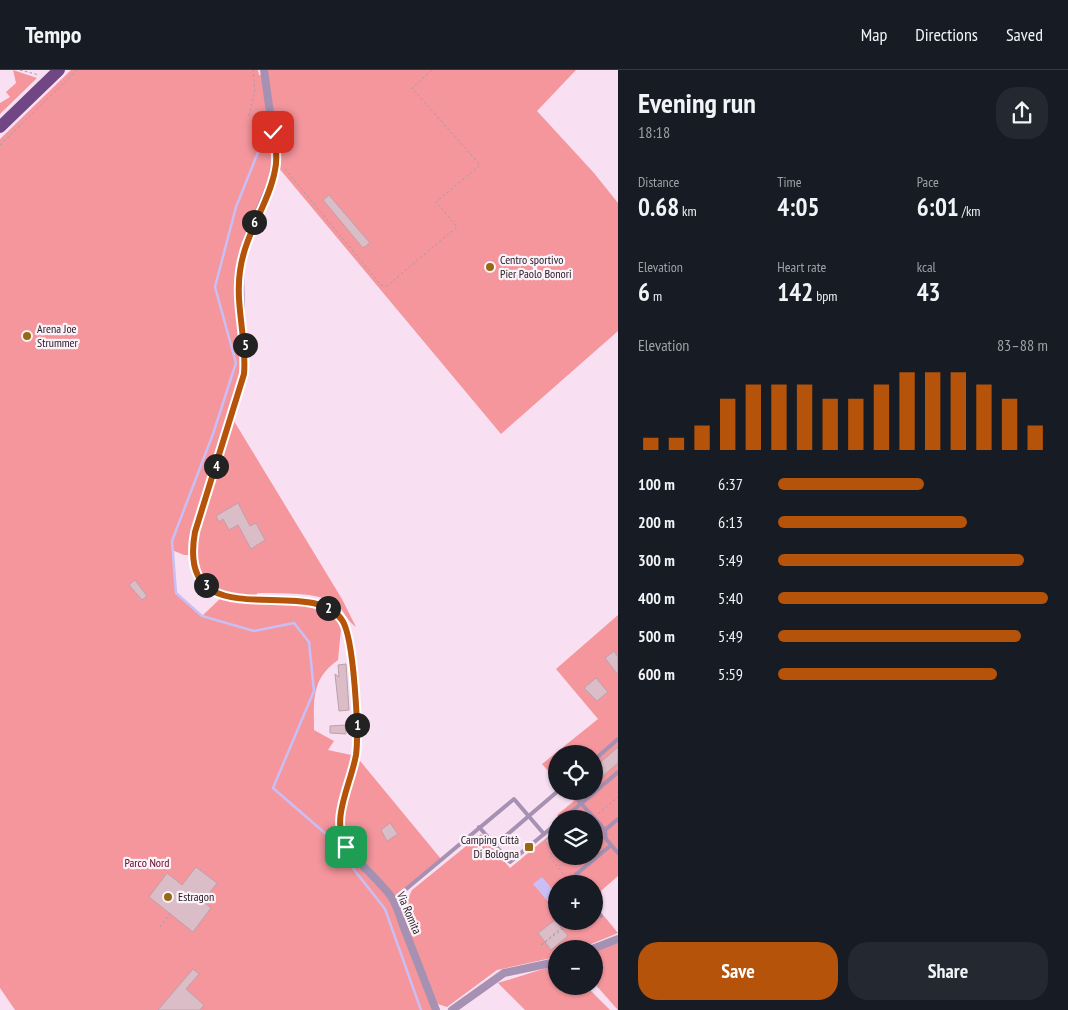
<!DOCTYPE html>
<html lang="en">
<head>
<meta charset="utf-8">
<style>
  body { margin:0; font-family:"PT Sans Narrow",sans-serif; background:#242831; color:#f1f3f6; height:100vh; display:flex; flex-direction:column; font-size:19px; white-space:nowrap }
  * { box-sizing:border-box; margin:0 }
  p { font-size:16px; color:#9ea1a6 }
  .icon { flex:none; width:28px; height:28px; fill:none; stroke:currentColor; stroke-width:2; stroke-linecap:round; stroke-linejoin:round }
  .map { position:relative; flex:1; overflow:hidden }
  .details { display:flex; flex-direction:column; background:#171b24; width:450px }
  .details>* { flex:none }
  .tools { position:absolute; left:548px; top:675px; display:grid; gap:10px }
  .tools a { display:grid; place-items:center; width:55px; height:55px; border-radius:50%; background:#171b24; box-shadow:0 1px 4px #0004; font-size:25px }
  .pin { position:absolute; display:grid; place-items:center; width:42px; height:42px; color:#fff; margin:-21px; border-radius:10px; box-shadow:0 2px 8px #0006 }
  .km { position:absolute; width:25px; height:25px; margin:-12px; border-radius:50%; background:#222; color:#fff; font-size:14px; line-height:25px; text-align:center }
  .round { display:grid; place-items:center; flex:none; width:52px; height:52px; border-radius:20px; background:#242831 }
  .head { display:flex; align-items:center; justify-content:space-between; height:85px; padding:0 20px }
  h1 { font-size:28px; font-weight:600; line-height:38px }
  .figures { display:grid; grid-template-columns:repeat(3,1fr); gap:8px; height:85px; padding:5px 20px }
  .figures div { display:grid; align-content:center }
  .figures b { font-size:25px; font-weight:600 }
  .figures small { font-size:14px; font-weight:400 }
  .figures p { font-size:14px }
  .chart { height:140px; padding:10px 20px }
  .chart p { display:flex; justify-content:space-between }
  .chart svg { width:100%; height:90px; margin-top:5px; stroke:#b45309; stroke-width:6 }
  .action { display:flex; gap:10px; margin-top:auto; padding:10px 20px }
  .action a { flex:1; height:58px; border-radius:20px; background:#b45309; color:#fff; font-size:20px; font-weight:600; line-height:58px; text-align:center }
  .action a+a { background:#242831; color:#f1f3f6 }
  ul { padding:0 20px; list-style:none; font-size:16px }
  li { display:grid; grid-template-columns:80px 60px 1fr; align-items:center; height:38px }
  li i { height:12px; border-radius:6px; background:#b45309 }
  header { display:flex; align-items:center; gap:30px; box-sizing:border-box; height:70px; padding:0 25px; background:#171b24; border-bottom:1px solid #363941 }
  header strong { font-size:24px }
  nav { display:flex; gap:28px; margin-inline-start:auto; font-size:18px }
  main { display:flex; flex:1; min-height:0 }
  .map>svg:first-child { display:block }
</style>
</head>
<body>
<header>
<strong>Tempo</strong>
<nav><a>Map</a><a>Directions</a><a>Saved</a></nav>
</header>
<main>
<div class="map">
<svg width="618" height="940" viewBox="0 0 618 940">
  <rect width="100%" height="100%" fill="#f8e0f2"/>
  <g fill="#f5969d" fill-rule="evenodd">
    <path d="M13 0 37 8 0 44V33L10 27 6 22 16 13Z"/>
    <path d="M71 0H258L259 5H262L269 48 268 60 272 52 266 0H576L537 41 594 103 618 133V261L501 364 278 97 277 90 243 186 245 277 231 356 234 351 342 529 356 557C347 551 344 540 336 534 318 521 280 524 258 523L252 529 312 533 342 549 338 590C311 609 314 630 314 660L334 671 328 680 356 686 441 789 393 830 436 940H15L0 918V69ZM172 480 184 485H193L208 516 224 525 202 546 176 523Z"/>
    <path d="M618 545V806L594 827V814H556V851H594V834L618 863 579 879H556V887L497 900 447 937 438 934 401 844 412 820 481 764 510 798 556 760V786H594V749H561L557 745 574 731 566 721H594V684H556V710L542 694 598 649 556 599Z"/>
    <path d="M618 873V940L594 913V882Z"/>
    <path d="M556 895V916H586L610 940H525L498 913Z"/>
  </g>
  <path fill="#c9bff4" d="M542 807 553 820 556 818V828L550 834 533 814Z"/>
  <g fill="none" stroke-linecap="round" stroke-linejoin="round">
    <path stroke="#c9bff4" stroke-width="2.5" d="M269 55 236 137 215 217 236 293 213 364 172 471 176 523 202 546 254 561 294 553 309 572 314 621 273 718 326 764 385 839 421 940"/>
  </g>
  <g fill="#dbbdc8" stroke="#bca0aa">
    <path d="M329 125 370 173 363 178 323 130Z"/>
    <path d="M238 433 250 456 256 453 265 470 251 479 238 455 229 460 223 449 219 452 216 446Z"/>
    <path d="M135 510 147 526 142 530 129 515Z"/>
    <path d="M614 581 618 587V605L605 588Z"/>
    <path d="M346 594 349 640 339 641 335 604 339 607 338 595Z"/>
    <path d="M596 608 608 622 597 631 584 618Z"/>
    <path d="M345 655 346 664 330 663V656Z"/>
    <path d="M618 677V693L594 714V698Z"/>
    <path d="M390 753 398 764 387 771 381 760Z"/>
    <path d="M556 762V784L545 771Z"/>
    <path d="M196 797 217 813 203 831 211 838 193 862 149 827 167 803 182 815Z"/>
    <path d="M555 850 568 866 551 880 538 863Z"/>
    <path d="M193 899 199 904 186 919 204 935 200 940H158Z"/>
  </g>
  <g fill="none" stroke-linecap="round" stroke-linejoin="round">
    <g stroke="#ac99a7" stroke-width="1" stroke-dasharray="2.5 2.5" stroke-linecap="butt">
      <path d="M20 0 39 5"/>
      <path d="M249 46 255 21 253 0"/>
      <path d="M0 75 77 0"/>
      <path d="M285 99 381 215 387 216 457 157 436 132 480 95 412 18 432 0"/>
      <path d="M598 744 618 727"/>
      <path d="M594 765 598 761"/>
      <path d="M556 780 549 786 566 807"/>
      <path d="M559 796 570 786"/>
      <path d="M160 857 170 844"/>
      <path d="M541 875 573 851"/>
      <path d="M542 875 568 851"/>
    </g>
    <g stroke="#a791b3" stroke-width="4">
      <path d="M594 690 618 669"/>
      <path d="M570 721 605 760 618 749"/>
      <path d="M563 749 618 702"/>
      <path d="M605 760 606 769 618 783"/>
      <path d="M544 764 556 754"/>
      <path d="M495 775 558 721"/>
      <path d="M579 814 573 807 611 775"/>
      <path d="M393 830 514 729 544 764 510 792 479 757"/>
      <path d="M594 838 601 846"/>
    </g>
    <g stroke="#a791b3" stroke-width="8">
      <path d="M264 0 276 86 272 110 247 169 240 202 241 243 245 289 244 304 195 462C174 573 317 499 345 555 354 574 359 665 356 686 352 708 334 746 341 767 346 783 380 810 392 828 398 838 401 851 406 863 416 888 426 914 436 940"/>
      <path d="M592 879 618 869"/>
      <path d="M452 940 504 903 556 892"/>
    </g>
    <path stroke="#704784" stroke-width="12" d="M0 57 59 0"/>
  </g>
  <g fill="none" stroke-linecap="round" stroke-linejoin="round">
    <g stroke="#fff" stroke-width="10">
      <path id="route" d="M273 62C275 74 278 87 275 100 269 134 245 163 240 201 235 235 247 270 244 304L195 462C175 572 310 502 342 550 354 567 359 663 356 685 351 714 330 749 346 777"/>
    </g>
    <use href="#route" stroke="#b45309" stroke-width="6"/>
  </g>
  <g fill="#966917" stroke="#fcf2fa" stroke-width="2">
    <circle cx="490" cy="197" r="5"/>
    <circle cx="27" cy="266" r="5"/>
    <rect x="524" y="772" width="10" height="10" rx="2.5"/>
    <circle cx="168" cy="827" r="5"/>
  </g>
  <g text-anchor="middle" stroke-width="4.5" stroke-linejoin="round" paint-order="stroke">
    <g font-size="12" fill="#292027" stroke="#fcf2fa" text-anchor="start">
      <text x="500" y="194">Centro sportivo<tspan x="500" dy="14">Pier Paolo Bonori</tspan></text>
      <text x="37" y="263">Arena Joe<tspan x="37" dy="14">Strummer</tspan></text>
      <text x="519" y="774" text-anchor="end">Camping Città<tspan x="519" dy="14">Di Bologna</tspan></text>
      <text x="178" y="831">Estragon</text>
    </g>
    <g font-size="12" fill="#63041d" stroke="#fcf2fa">
      <text x="147" y="797">Parco Nord</text>
    </g>
    <g font-size="12" fill="#292027" stroke="#fcf2fa">
      <text transform="translate(409 843) rotate(67)" y="4">Via Romita</text>
    </g>
  </g>
</svg>
<div class="tools">
<a><svg class="icon" aria-label="locate" viewBox="0 0 24 24"><circle cx="12" cy="12" r="6"/><path d="M12 2v4M12 18v4M2 12h4M18 12h4"/></svg></a>
<a><svg class="icon" aria-label="layers" viewBox="0 0 24 24"><path d="M12 4l9 5-9 5-9-5zM3 14l9 5 9-5"/></svg></a>
<a>+</a>
<a>−</a>
</div>
<div class="pin" style="left:346px;top:777px;background:#1e9e55"><svg class="icon" aria-label="arrive" viewBox="0 0 24 24"><path d="M6 21V4h12l-3 4 3 4H6"/></svg></div>
<div class="pin" style="left:273px;top:62px;background:#d93025"><svg class="icon" aria-label="check" viewBox="0 0 24 24"><path d="M5 12l5 5 9-10"/></svg></div>
<b class="km" style="left:357px;top:655px">1</b>
<b class="km" style="left:328px;top:538px">2</b>
<b class="km" style="left:206px;top:515px">3</b>
<b class="km" style="left:216px;top:396px">4</b>
<b class="km" style="left:245px;top:275px">5</b>
<b class="km" style="left:254px;top:152px">6</b>
</div>
<section class="details">
<div class="head"><div><h1>Evening run</h1><p>18:18</p></div><a class="round"><svg class="icon" aria-label="share" viewBox="0 0 24 24"><path d="M12 15V3M7 8l5-5 5 5M5 13v7h14v-7"/></svg></a></div>
<div class="figures">
<div><p>Distance</p><b>0.68<small> km</small></b></div>
<div><p>Time</p><b>4:05</b></div>
<div><p>Pace</p><b>6:01<small> /km</small></b></div>
</div>
<div class="figures">
<div><p>Elevation</p><b>6<small> m</small></b></div>
<div><p>Heart rate</p><b>142<small> bpm</small></b></div>
<div><p>kcal</p><b>43</b></div>
</div>
<div class="chart"><p><span>Elevation</span>83–88 m</p>
<svg viewBox="0 0 160 44" preserveAspectRatio="none"><path d="M5 44V38M15 44V38M25 44V32M35 44V19M45 44V12M55 44V12M65 44V12M75 44V19M85 44V19M95 44V12M105 44V6M115 44V6M125 44V6M135 44V12M145 44V19M155 44V32"/></svg>
</div>
<ul>
<li><b>100 m</b>6:37<i style="width:54%"></i></li>
<li><b>200 m</b>6:13<i style="width:70%"></i></li>
<li><b>300 m</b>5:49<i style="width:91%"></i></li>
<li><b>400 m</b>5:40<i style="width:100%"></i></li>
<li><b>500 m</b>5:49<i style="width:90%"></i></li>
<li><b>600 m</b>5:59<i style="width:81%"></i></li>
</ul>
<div class="action"><a>Save</a><a>Share</a></div>
</section>
</main>
</body>
</html>
